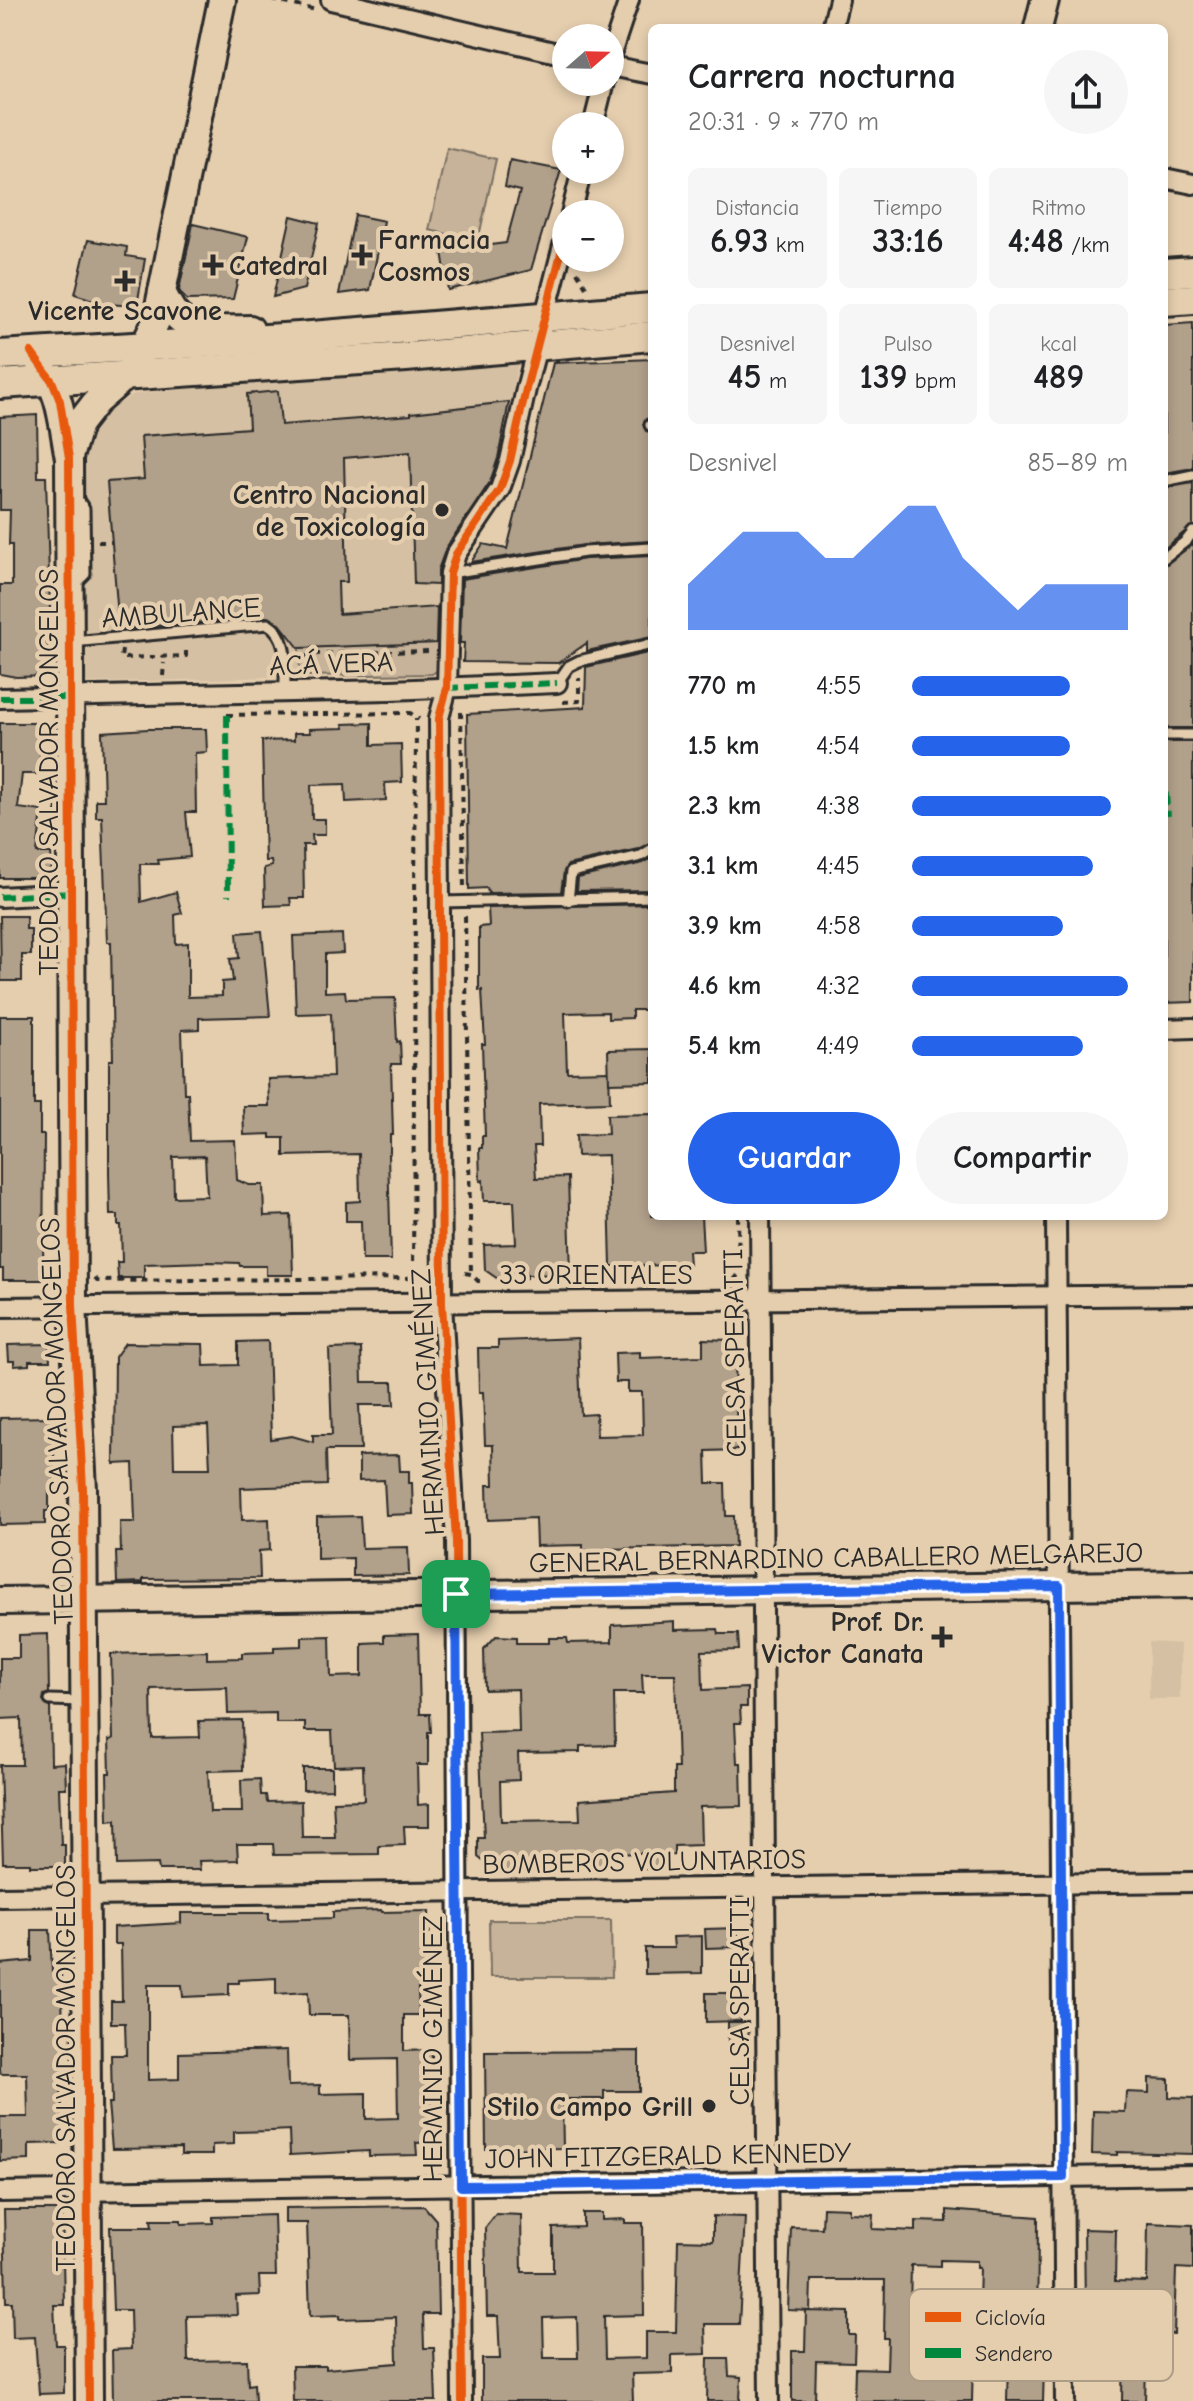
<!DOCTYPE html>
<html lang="es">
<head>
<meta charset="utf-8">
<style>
  body { margin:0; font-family:"Comic Neue",sans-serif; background:#f6f6f6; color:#202124; height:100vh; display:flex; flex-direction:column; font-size:30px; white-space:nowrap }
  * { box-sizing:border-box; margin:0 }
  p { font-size:26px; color:#757577 }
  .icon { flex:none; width:44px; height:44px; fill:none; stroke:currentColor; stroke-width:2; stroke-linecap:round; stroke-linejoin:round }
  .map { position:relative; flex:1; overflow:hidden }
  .sheet { position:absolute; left:648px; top:24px; width:520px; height:1196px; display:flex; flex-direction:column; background:#fff; border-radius:12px; box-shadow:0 4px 12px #0003 }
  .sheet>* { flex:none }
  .needle { width:52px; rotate:70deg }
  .controls { position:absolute; left:552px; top:24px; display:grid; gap:16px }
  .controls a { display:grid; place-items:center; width:72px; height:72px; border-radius:50%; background:#fff; box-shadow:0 4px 12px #0003; font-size:40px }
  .pin { position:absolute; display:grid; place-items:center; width:68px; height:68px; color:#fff; margin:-34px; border-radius:16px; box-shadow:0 4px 12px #0006 }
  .round { display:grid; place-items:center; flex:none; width:84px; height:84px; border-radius:42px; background:#f6f6f6 }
  .summary { display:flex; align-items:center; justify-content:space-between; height:136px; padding:0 40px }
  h1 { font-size:36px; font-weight:600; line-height:60px }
  .figures { display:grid; grid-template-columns:repeat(3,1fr); gap:12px; height:136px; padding:8px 40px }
  .figures div { display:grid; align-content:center; border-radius:12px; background:#f6f6f6; text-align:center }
  .figures b { font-size:34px; font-weight:600 }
  .figures small { font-size:22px; font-weight:400 }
  .figures p { font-size:22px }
  .chart { height:224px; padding:16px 40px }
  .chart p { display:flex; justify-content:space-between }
  .chart svg { width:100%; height:144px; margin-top:8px; fill:#2563eb; opacity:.7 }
  .action { display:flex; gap:16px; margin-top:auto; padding:16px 40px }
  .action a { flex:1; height:92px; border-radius:48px; background:#2563eb; color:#fff; font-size:32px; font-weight:600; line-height:92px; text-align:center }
  .action a+a { background:#f6f6f6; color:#202124 }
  ul { padding:0 40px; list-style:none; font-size:26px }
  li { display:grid; grid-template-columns:128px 96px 1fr; align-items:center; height:60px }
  li i { height:20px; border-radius:10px; background:#2563eb }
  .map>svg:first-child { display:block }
</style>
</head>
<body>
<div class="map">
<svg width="1193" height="2401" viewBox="0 0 1193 2401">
  <rect width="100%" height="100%" fill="#e5ceae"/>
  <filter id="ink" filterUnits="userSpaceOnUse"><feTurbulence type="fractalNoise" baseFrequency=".0125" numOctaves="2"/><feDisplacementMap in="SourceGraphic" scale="16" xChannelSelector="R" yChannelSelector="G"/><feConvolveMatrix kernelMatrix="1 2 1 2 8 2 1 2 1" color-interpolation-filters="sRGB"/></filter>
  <g filter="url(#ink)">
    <g fill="#d5c0a3">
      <path d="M510 358 518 363 499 460 488 487 457 533 440 570 438 643 300 648V676L88 683 83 677 82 585 91 574 89 507 81 495V448L95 419 134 394Z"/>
      <path d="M1149 1642 1180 1644V1699H1149Z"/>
    </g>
    <g fill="#c7b399" stroke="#796f62" stroke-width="2">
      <path d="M447 148 496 159 478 241 429 230Z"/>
      <path d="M438 643V670L432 674 300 676 299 648Z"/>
      <path d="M489 1920H611L612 1977H490Z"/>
    </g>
    <g fill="#b1a08a" stroke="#2b2b2b" stroke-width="2" fill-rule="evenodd">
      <path d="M510 160 561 170 531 270 448 290 442 251 506 243 520 191 505 187Z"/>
      <path d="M355 215 384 221 370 290 339 294Z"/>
      <path d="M291 216 319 223 304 289 273 297Z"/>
      <path d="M193 224 248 237 233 299 187 300 182 295 179 290Z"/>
      <path d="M88 240 127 247 126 256 145 259 137 306 106 304 75 294Z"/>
      <path d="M1193 323V468L1164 473V325Z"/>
      <path d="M652 359V418L646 419 643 424 646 431 652 432V541L584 545 471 562 483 544 507 549 553 363Z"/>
      <path d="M278 391 281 425 411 415V413L509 402 498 458 490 482 446 548 438 570V585L414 584 410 452 344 458 347 582H338L339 614 437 607 436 643 299 648 280 624 267 617 119 629 107 482 144 479 141 436 249 428 247 394Z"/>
      <path d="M37 415 38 477H46L51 643H48V676L16 677 0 674V585H12V545H9L10 510H0V417Z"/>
      <path d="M1193 483V525L1164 549V488Z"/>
      <path d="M1193 544V728H1164V565Z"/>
      <path d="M652 556V637L587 651V643L558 663 463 662 464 643H460L462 579 586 559Z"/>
      <path d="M652 652V842L638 849 568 865 564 871 561 892 488 893 487 888 469 889 467 714 585 707 586 667Z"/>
      <path d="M0 723H40V774H22L18 808 42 811 37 853H51L52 868 40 878H0Z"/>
      <path d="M372 723V745L401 744 402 782 385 783 386 800 346 802 345 784 311 785 312 819H325V835H312L313 845H303L304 898H290L291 905 265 906 264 868 272 866 271 861H265L262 741 294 740V733H310L309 729 344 728 343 724Z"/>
      <path d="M148 729H206L207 752 195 753 196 812H186L190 857 158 860 159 864H140L141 902 176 892 182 913 175 915 176 944 188 943V997L222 996V982L233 981 230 959 239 958 237 933 262 931 270 1016 199 1018V1029L182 1030 184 1093H188L190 1141 235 1140 237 1180 249 1185H263L264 1216 291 1215 293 1275H266V1266H240L239 1263 209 1262 144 1264V1278H118L117 1262H122L121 1225H118V1215H110L109 1173V1060H113L111 942H107L102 817H96V800H104L102 732ZM205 1156 207 1196 174 1197 173 1157Z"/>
      <path d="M1164 742H1193V1002L1164 1003Z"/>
      <path d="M652 858V890L577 891 578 878 643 863Z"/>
      <path d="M652 904V992H649V1010H632V1018L608 1019V1012L565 1013 567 1072 609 1071 610 1102 539 1104 540 1146H534L536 1178 568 1177 571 1274 527 1275V1278L498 1279 485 1270 484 1245 516 1244 514 1201H484L483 1180 480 1181 479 1148H482V1136H485L482 1044H485L482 990H479V927L489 926 488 908Z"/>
      <path d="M0 916H26V929H31V955H22V981H1Z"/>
      <path d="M342 934 343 953 325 954V992L345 991 346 999 395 998 397 1042 400 1041 401 1064H391L393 1135H390V1153L388 1154 391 1260H362L361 1221H346V1202L360 1201 359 1154 284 1156V1138H270V1134L244 1135 243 1106H269L268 1079 333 1077 331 1013 296 1014 293 936Z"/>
      <path d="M0 1016H34V1105H40V1135H44L43 1280H3V1269H0Z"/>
      <path d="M652 1049V1082L609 1083 608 1050Z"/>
      <path d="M652 1114V1216H701L703 1251H688L689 1265 611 1266 608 1155 577 1156 576 1135 608 1134 607 1115Z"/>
      <path d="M578 1338 581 1415 596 1414 597 1436 643 1435 642 1392H628V1382H616L615 1353 640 1352V1358L703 1356V1339L730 1340 735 1354 737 1450 706 1451 707 1483H725L726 1516H734L735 1546 606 1549 607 1562H583V1545L536 1546 535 1518 488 1520 487 1485H494L493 1445H485L483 1392H479L478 1348H498V1341Z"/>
      <path d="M268 1341 271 1439 292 1436 313 1442V1435H332L329 1349 361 1348 362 1382H393L394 1405H359L361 1450H326L327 1485 241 1488 242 1520 269 1519 270 1550 259 1551 260 1578 143 1579V1582L117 1583 116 1552H121L120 1522H135L133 1463 114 1464 115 1357 125 1343 203 1344 204 1366 238 1365V1342ZM208 1425 210 1468H174L173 1426Z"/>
      <path d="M49 1344 50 1361H29V1365L14 1366V1361H9L8 1345Z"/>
      <path d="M53 1417 55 1488H49V1511H45V1524L0 1525V1418Z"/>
      <path d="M399 1455 400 1471H409V1483H412L413 1514 386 1515 384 1480 359 1481V1456Z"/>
      <path d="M360 1516 362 1548 408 1547 409 1575 353 1576V1558L317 1559V1517Z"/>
      <path d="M674 1621V1630L718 1629 719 1634H738L739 1650 702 1651 703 1690 747 1688V1707H740L741 1723H735L737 1763H741L742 1806 700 1807 701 1845 674 1846V1855L666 1856V1869H645V1853L605 1854V1866L578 1867V1870L495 1871 478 1857V1838H484L479 1733 519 1732 518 1689 485 1690 484 1649 496 1636 517 1637V1643H549V1638H567L568 1643 612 1642V1625ZM642 1674H675L678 1768H674V1793L579 1800 580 1820 501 1821 500 1781 519 1780 518 1753 580 1752V1746L615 1745 614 1693H643Z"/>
      <path d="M48 1634 49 1693 44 1695 43 1701 50 1707 51 1764 65 1763 66 1788H59L61 1845H65V1866H30V1863H3L0 1765H22L21 1718 0 1719V1658H19V1635Z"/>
      <path d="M418 1634 420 1714H430L431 1732H428V1765H417L418 1805 429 1804V1826H404L405 1845 379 1846V1854L274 1855 273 1844H237L238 1860 199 1861 200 1870H159L158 1864 117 1865 116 1820 108 1821 107 1773H110L109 1740 113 1739 111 1654 207 1651V1659L242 1658V1653L274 1652V1647L302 1646V1637L330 1636 331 1677 362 1676V1643L384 1642V1635ZM227 1687 228 1714 276 1713V1723H305V1731H332L334 1766 363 1765 364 1800 333 1801 335 1837H302L301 1801 267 1802 266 1795H261L260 1779 241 1780 242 1812H210L208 1771 243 1770 242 1720 199 1721 200 1737 152 1738 151 1689Z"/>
      <path d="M303 1768H332V1789L303 1790Z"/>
      <path d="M381 1910 382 1912 429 1911 431 1989H418L419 2015H404V2051L432 2050V2142L416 2143 417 2155 369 2156V2151L290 2155 289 2130 271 2131 234 2132V2144L212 2145V2155H181V2148L112 2149 108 2103H112L111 2055H126L125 2023H111V2001H122L121 1944H114V1927L181 1923V1913H269V1920L306 1919 333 1918V1912ZM276 1978V1994L308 1992 309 2015H349L350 2060 397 2059 398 2118 366 2119V2093L320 2094V2085L288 2086 287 2050 179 2053V2079L148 2080V1985H182L183 1997 229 1995V1983H239V1980Z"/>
      <path d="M738 1928V1947L706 1948 705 1929Z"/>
      <path d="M32 1930H50L52 1971H61L65 2081H61L63 2143 29 2144V2160L0 2161V2117H28L27 2074H1L0 2070V1964L32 1961Z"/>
      <path d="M702 1936V1973L645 1974V1948H674L673 1937Z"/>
      <path d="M706 1993H740L741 2021 706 2022Z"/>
      <path d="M728 2022H748L749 2053H728Z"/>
      <path d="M639 2051V2091H604V2099H562L563 2148 486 2149 485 2052Z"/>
      <path d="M1149 2078 1169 2079V2097L1193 2098V2154L1117 2152V2155L1092 2154 1093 2111 1125 2112 1126 2092 1149 2093Z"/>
      <path d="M424 2206 436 2220 438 2314H423L424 2348H434L436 2401H293L292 2366H326V2369L397 2363 396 2317 340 2319V2315L310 2316 307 2223H285V2208Z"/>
      <path d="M823 2207 849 2208V2213L873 2214 872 2229 916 2231V2221L947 2222V2210L1038 2217 1037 2368H1044L1043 2401H1007L1008 2360 973 2359 972 2401H854L855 2368 887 2369 888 2338H884L885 2280H811L810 2311 788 2310 791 2227 822 2228ZM940 2260 977 2261V2268H980L979 2302H984L983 2343 948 2342 949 2316 910 2315 911 2265 940 2266Z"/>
      <path d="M4 2210H62L64 2305H54L56 2345H64V2393L39 2394 35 2337 13 2338 12 2302H6Z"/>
      <path d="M583 2213H602V2220L625 2219V2223H643L644 2315 604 2316 605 2359 646 2358V2332H676L678 2240 713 2241V2216L745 2217 739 2324H705L706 2354 672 2355V2373L632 2374 633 2401H482V2359H500L498 2316H487L485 2228 496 2214 521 2215 522 2272H553V2228L583 2227ZM577 2317 578 2358H544L543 2318Z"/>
      <path d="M274 2215 276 2276H259L260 2295 236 2296 237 2315 187 2316 188 2361 247 2360 248 2385 254 2384 255 2401H113L112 2350 131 2349 130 2310H113L110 2227H152L151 2220H181V2224L213 2223V2217Z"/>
      <path d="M1148 2223 1193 2225V2269L1176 2268 1174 2334 1147 2333 1145 2401H1122L1123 2332 1090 2331 1091 2307H1085L1084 2229 1116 2230 1115 2281 1147 2282Z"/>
      <path d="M806 2311 849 2312V2335H855L854 2362 816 2361 815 2401H792V2351H805Z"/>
      <path d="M708 2358H728L729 2376 741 2377 740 2401H707Z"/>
    </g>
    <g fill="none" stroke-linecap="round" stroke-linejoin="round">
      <g stroke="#2b2b2b" stroke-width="15">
        <g id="lane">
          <path d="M650 425H652"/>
          <path d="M1164 481 1193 475"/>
          <path d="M1164 558 1186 541 1193 532"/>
          <path d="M450 573 585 552 652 548"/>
          <path d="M75 584 85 574 84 509 76 497"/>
          <path d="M72 642 268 624C291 638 284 668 285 693"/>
          <path d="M557 683 569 666 579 661 652 644"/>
          <path d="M1164 735H1193"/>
          <path d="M568 901 571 872 641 856 652 849"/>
          <path d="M441 902 652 897"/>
          <path d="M50 1700 82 1701"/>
        </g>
      </g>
      <g stroke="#2b2b2b" stroke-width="24">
        <g id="street">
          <path d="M331 0 566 55"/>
          <path d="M832 28 839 0"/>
          <path d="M610 57 629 0"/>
          <path d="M610 66 652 74"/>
          <path d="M593 126 604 82"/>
          <path d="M1164 178 1193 184"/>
          <path d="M571 214 582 170"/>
          <path d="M0 698 391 690 557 683"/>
          <path d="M0 897 70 893"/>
          <path d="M1164 1029 1193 1028"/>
          <path d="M760 1216 769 2401"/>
          <path d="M1056 1216 1065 2401"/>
          <path d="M0 1307 1193 1295"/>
          <path d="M0 1897 1193 1882"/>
          <path d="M0 2192 1193 2175"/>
          <path d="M462 2401 456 1541 442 1303 439 718 447 688 450 573 456 554 500 489 510 461 526 389 566 234"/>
        </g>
      </g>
      <g stroke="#2b2b2b" stroke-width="32">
        <g id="secondary">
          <path d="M1038 28 1045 0"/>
          <path d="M162 292C167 301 171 312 180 319 198 332 229 329 250 329"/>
          <path d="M40 365C62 394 62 423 69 458L73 1305 83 1489 89 2401"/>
          <path d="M69 457 79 424 96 402 126 376 145 345 156 321 222 0"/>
          <path d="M0 1601 1193 1584"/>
        </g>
      </g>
      <g stroke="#2b2b2b" stroke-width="34">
        <g id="primary">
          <path d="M1164 273 1193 271"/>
          <path d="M1164 301 1193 299"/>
          <path d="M0 355 299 337 652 308"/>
          <path d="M0 384 406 357 652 336"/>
        </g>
      </g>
      <g stroke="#2b2b2b" stroke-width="4" stroke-dasharray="6 6" stroke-linecap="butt">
        <path d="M272 0 316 10"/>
        <path d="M577 272 586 287"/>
        <path d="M98 542H112"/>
        <path d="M122 650 121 658 186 656V647"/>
        <path d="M308 672V654L429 651"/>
        <path d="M163 676 164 663"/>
        <path d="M563 702 579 701V678"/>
        <path d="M461 712 464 887"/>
        <path d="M227 715 410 713 419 719"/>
        <path d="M465 916 471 1274"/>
        <path d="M413 1273 416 719"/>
        <path d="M465 1273 471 1274 478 1281H481"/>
        <path d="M95 1278 97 1281 409 1278 413 1273 419 1274"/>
        <path d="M734 1280 739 1274 738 1216"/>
      </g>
      <use href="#lane" stroke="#e5ceae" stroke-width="9"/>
      <use href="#street" stroke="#e5ceae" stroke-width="18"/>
      <use href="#secondary" stroke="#e5ceae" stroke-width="26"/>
      <use href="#primary" stroke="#e5ceae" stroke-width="28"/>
      <g stroke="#00873e" stroke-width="6" stroke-dasharray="12 6" stroke-linecap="butt">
        <path d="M447 688 557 683"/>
        <path d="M0 698H70"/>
        <path d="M227 715 228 896"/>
        <path d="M1164 775 1168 816"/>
        <path d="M0 897 70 893"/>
      </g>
      <g stroke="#e5ceae" stroke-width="13">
        <g id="cycleway">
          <path d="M31 352 52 381 60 401 69 458 73 1305 83 1489 89 2401"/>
          <path d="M462 2401 456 1541 442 1303 439 718 447 688 450 573 456 554 500 489 510 461 526 389 566 234"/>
        </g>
      </g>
      <use href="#cycleway" stroke="#e8590c" stroke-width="8"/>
    </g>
  </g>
  <g fill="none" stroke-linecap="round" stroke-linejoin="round" filter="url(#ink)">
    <g stroke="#fff" stroke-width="16">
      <path id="route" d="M1059 1586 1063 2177 461 2186 456 1594Z"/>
    </g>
    <use href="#route" stroke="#2563eb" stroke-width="10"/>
  </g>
  <g fill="#2b2b2b" stroke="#e5ceae" stroke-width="3">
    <path d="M358 243h8v8h8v8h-8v8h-8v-8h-8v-8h8z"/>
    <path d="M209 253h8v8h8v8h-8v8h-8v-8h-8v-8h8z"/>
    <path d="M121 269h8v8h8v8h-8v8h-8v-8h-8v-8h8z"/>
    <circle cx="442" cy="510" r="8"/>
    <path d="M938 1625h8v8h8v8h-8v8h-8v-8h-8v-8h8z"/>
    <circle cx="709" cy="2106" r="8"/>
  </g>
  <g text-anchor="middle" stroke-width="8" stroke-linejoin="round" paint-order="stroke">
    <g font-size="28" font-weight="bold" fill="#2b2b2b" stroke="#e5ceae" text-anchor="end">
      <text x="378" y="249" text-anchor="start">Farmacia<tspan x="378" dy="32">Cosmos</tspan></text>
      <text x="229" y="275" text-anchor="start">Catedral</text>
      <text x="125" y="320" text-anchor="middle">Vicente Scavone</text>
      <text x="426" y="504">Centro Nacional<tspan x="426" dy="32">de Toxicología</tspan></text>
      <text x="924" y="1631">Prof. Dr.<tspan x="924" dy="32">Victor Canata</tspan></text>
      <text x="693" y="2116">Stilo Campo Grill</text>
    </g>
    <g font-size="28" fill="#2b2b2b" stroke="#e5ceae">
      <text transform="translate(181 612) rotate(-4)" y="10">AMBULANCE</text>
      <text transform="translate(331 663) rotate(-2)" y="10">ACÁ VERA</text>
      <text transform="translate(48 772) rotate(-90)" y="10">TEODORO SALVADOR MONGELOS</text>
      <text x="596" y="1284">33 ORIENTALES</text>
      <text transform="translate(734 1353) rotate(-91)" y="10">CELSA SPERATTI</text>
      <text transform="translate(427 1402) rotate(-93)" y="10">HERMINIO GIMÉNEZ</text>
      <text transform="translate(56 1421) rotate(-92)" y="10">TEODORO SALVADOR MONGELOS</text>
      <text transform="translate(836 1557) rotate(-1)" y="10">GENERAL BERNARDINO CABALLERO MELGAREJO</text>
      <text transform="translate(644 1861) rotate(-1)" y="10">BOMBEROS VOLUNTARIOS</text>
      <text transform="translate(739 2001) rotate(-90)" y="10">CELSA SPERATTI</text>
      <text transform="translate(432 2049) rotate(-90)" y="10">HERMINIO GIMÉNEZ</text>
      <text transform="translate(65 2068) rotate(-90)" y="10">TEODORO SALVADOR MONGELOS</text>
      <text transform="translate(668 2155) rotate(-1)" y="10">JOHN FITZGERALD KENNEDY</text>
    </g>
  </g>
  <rect x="909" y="2289" width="264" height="92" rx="12" fill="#e5ceae" stroke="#ad9d87" stroke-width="2"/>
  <rect x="925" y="2312" width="36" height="10" fill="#e8590c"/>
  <rect x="925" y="2348" width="36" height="10" fill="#00873e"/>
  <g font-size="22" fill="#2b2b2b">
    <text x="975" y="2325">Ciclovía</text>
    <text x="975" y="2361">Sendero</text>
  </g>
</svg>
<div class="controls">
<a><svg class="needle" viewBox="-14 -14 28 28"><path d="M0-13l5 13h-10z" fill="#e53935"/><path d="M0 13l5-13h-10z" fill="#757577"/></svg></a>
<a>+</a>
<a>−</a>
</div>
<div class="pin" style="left:456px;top:1594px;background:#1e9e55"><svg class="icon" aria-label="arrive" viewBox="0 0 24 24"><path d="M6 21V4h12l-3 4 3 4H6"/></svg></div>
<section class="sheet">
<div class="summary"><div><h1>Carrera nocturna</h1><p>20:31 · 9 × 770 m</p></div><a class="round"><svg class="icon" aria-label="share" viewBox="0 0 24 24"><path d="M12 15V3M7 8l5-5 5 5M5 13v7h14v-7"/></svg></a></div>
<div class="figures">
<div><p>Distancia</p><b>6.93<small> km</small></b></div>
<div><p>Tiempo</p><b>33:16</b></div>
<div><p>Ritmo</p><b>4:48<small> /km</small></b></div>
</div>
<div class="figures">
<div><p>Desnivel</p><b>45<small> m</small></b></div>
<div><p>Pulso</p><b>139<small> bpm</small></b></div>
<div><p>kcal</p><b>489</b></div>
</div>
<div class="chart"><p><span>Desnivel</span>85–89 m</p>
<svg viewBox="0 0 160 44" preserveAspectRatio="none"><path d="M0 44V30L10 22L20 14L30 14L40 14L50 22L60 22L70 14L80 6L90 6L100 22L110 30L120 38L130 30L140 30L150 30L160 30V44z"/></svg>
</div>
<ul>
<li><b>770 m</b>4:55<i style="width:73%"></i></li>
<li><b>1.5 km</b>4:54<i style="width:73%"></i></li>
<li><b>2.3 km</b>4:38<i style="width:92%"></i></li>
<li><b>3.1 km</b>4:45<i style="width:84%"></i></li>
<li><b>3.9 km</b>4:58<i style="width:70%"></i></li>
<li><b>4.6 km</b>4:32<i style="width:100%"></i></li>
<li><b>5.4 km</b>4:49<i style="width:79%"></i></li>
</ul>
<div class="action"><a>Guardar</a><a>Compartir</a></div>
</section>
</div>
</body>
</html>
